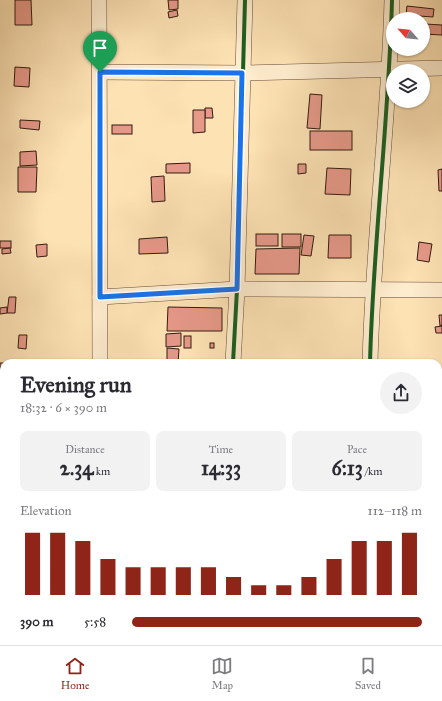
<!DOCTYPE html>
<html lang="en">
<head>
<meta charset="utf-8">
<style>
  body { margin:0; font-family:"IM FELL Great Primer",serif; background:#f2f2f3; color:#2b2b33; height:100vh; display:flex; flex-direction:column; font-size:15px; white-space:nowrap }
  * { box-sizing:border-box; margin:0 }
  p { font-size:13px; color:#7c7c81 }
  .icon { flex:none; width:22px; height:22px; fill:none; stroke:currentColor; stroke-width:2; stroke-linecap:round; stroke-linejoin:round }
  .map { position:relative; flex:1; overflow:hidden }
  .side { position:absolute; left:0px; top:359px; width:442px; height:286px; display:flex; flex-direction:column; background:#fff; border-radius:12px 12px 0 0; box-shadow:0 1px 3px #0004 }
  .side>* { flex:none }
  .needle { width:26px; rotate:297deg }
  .controls { position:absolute; left:386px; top:12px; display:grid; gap:8px }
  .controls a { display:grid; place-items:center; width:44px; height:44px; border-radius:50%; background:#fff; box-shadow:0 1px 3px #0004; font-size:20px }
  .pin { position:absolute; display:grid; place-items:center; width:34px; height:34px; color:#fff; margin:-41px -17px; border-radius:50% 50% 50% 0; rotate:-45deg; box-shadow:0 0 4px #0007 }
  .pin .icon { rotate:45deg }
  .round { display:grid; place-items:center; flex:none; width:42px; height:42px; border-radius:21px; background:#f2f2f3 }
  .head { display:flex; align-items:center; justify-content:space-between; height:68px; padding:0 20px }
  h1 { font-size:22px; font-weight:700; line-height:30px }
  .figures { display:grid; grid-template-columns:repeat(3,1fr); gap:6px; height:68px; padding:4px 20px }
  .figures div { display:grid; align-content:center; border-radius:8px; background:#f2f2f3; text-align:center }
  .figures b { font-size:20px; font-weight:700 }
  .figures small { font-size:11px; font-weight:400 }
  .figures p { font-size:11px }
  .chart { height:112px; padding:8px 20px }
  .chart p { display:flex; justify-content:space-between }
  .chart svg { width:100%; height:72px; margin-top:4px; stroke:#8f2418; stroke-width:6 }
  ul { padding:0 20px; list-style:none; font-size:13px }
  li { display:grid; grid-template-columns:64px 48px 1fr; align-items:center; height:30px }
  li i { height:10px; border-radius:5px; background:#8f2418 }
  .tab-bar { display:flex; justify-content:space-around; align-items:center; height:56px; border-top:1px solid #e1e1e2; background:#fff; font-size:11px; color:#7c7c81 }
  .tab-bar a { display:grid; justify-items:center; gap:2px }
  .tab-bar .selected { color:#8f2418 }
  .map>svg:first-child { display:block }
</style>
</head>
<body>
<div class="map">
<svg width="442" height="645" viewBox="0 0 442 645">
  <rect width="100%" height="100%" fill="#fde2b4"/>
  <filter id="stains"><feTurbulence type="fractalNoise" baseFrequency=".005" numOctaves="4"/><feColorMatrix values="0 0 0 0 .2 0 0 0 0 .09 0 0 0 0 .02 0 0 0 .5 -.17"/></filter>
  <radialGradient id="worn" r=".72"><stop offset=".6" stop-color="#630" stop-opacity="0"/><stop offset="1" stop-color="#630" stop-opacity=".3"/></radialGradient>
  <g fill="#e69989" stroke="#321a10">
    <path d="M15 0H31L32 25H15Z"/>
    <path d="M168 0H178V9L169 10Z"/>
    <path d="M407 6 434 9 433 17 406 15Z"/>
    <path d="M177 10 178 16 169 18 168 12Z"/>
    <path d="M425 24 442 25V35L424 34Z"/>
    <path d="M15 67 30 68 29 87 14 86Z"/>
    <path d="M310 94 322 95 320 129 307 128Z"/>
    <path d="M205 108H212L213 118H205Z"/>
    <path d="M193 110H205V132L193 133Z"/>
    <path d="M20 120 40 121 39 130 20 128Z"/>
    <rect x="112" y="125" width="20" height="9"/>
    <rect x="310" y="131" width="42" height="19"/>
    <path d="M36 151 37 165 20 166V152Z"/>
    <path d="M190 163V173H166V164Z"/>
    <path d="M298 164H306V173L298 174Z"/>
    <path d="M18 167H37L36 192H18Z"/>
    <path d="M327 168 351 169 350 195 325 194Z"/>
    <path d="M442 169V191H439L438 170Z"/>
    <path d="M164 176 165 201 152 202 151 177Z"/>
    <rect x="256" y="234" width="22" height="12"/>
    <rect x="282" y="234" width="19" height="13"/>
    <path d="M304 235 314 236 311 256 301 255Z"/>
    <path d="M329 235H351V258H328Z"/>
    <path d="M167 237 168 253 139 254V239Z"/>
    <rect x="0" y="241" width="11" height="7"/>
    <path d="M419 242 432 244 429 262 417 260Z"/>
    <path d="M47 244V256L37 257 36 245Z"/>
    <path d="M10 248 11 253 2 254V249Z"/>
    <path d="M300 248 299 274H255L256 249Z"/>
    <path d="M9 297H16L15 313H7Z"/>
    <path d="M7 307V313L0 314V308Z"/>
    <path d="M168 307 222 308V331H167Z"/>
    <path d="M439 315H442V325L440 326Z"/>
    <path d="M442 326V333H436L435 327Z"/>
    <path d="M181 333V346L166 347V334Z"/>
    <path d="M19 335H27L26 349 18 348Z"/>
    <rect x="184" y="336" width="7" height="12"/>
    <rect x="210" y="343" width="4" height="5"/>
    <path d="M167 348 179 349 178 363H167Z"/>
    <path d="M0 363H7H4V401H1Z"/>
    <rect x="438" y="429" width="4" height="27"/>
    <rect x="0" y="440" width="4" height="6"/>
    <path d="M442 494V512L438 513V495Z"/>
    <path d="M438 517H442V528L438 529Z"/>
    <path d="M438 533 442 534V555H438Z"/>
    <path d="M1 538H4V552H0Z"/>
  </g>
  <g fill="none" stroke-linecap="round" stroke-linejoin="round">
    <g stroke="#654c39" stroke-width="16">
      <g id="minor">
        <path d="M99 0 100 363"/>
        <path d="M100 72 242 73 442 68"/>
        <path d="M100 297 237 289 442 290"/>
        <path d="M233 363 237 289 245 0"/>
        <path d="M370 363C373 242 389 121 392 0"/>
        <path d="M104 645V641"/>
        <path d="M217 645V641"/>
        <path d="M340 645 341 641"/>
        <path d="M431 645 442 643"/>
      </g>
    </g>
    <use href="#minor" stroke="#feecce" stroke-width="15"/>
    <g stroke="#feecce" stroke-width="6">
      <g id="cycleway">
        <path d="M233 363 237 289 245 0"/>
        <path d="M370 363C373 242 389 121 392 0"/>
      </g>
    </g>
    <use href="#cycleway" stroke="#1b5e20" stroke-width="4"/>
  </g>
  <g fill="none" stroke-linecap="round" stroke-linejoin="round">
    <g stroke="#fff" stroke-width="8">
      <path id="route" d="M100 72 242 73 237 289 100 297Z"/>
    </g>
    <use href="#route" stroke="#1a73e8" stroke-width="5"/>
  </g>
  <rect width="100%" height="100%" filter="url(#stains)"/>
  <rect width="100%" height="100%" fill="url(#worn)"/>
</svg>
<div class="controls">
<a><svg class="needle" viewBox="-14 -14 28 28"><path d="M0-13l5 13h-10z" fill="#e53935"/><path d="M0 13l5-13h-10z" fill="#7c7c81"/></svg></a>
<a><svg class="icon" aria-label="layers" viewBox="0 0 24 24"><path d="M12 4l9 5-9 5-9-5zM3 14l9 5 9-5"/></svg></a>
</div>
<div class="pin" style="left:100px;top:72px;background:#1e9e55"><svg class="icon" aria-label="arrive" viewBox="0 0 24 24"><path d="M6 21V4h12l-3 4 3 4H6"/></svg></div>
<section class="side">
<div class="head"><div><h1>Evening run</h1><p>18:32 · 6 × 390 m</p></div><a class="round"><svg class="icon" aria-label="share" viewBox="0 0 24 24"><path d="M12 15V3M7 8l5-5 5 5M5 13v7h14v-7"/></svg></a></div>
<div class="figures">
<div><p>Distance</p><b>2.34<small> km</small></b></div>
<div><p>Time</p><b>14:33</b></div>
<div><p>Pace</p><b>6:13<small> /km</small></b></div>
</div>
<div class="chart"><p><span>Elevation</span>112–118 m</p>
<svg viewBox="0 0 160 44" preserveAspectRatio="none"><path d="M5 44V6M15 44V6M25 44V11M35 44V22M45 44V27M55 44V27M65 44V27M75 44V27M85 44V33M95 44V38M105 44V38M115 44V33M125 44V22M135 44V11M145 44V11M155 44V6"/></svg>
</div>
<ul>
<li><b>390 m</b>5:58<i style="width:100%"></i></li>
</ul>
</section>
</div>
<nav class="tab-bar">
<a class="selected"><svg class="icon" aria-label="home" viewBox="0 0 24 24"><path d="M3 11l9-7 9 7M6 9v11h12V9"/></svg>Home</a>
<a><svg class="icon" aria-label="map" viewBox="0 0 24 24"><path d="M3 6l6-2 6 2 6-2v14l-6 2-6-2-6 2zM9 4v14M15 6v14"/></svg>Map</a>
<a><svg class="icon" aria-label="saved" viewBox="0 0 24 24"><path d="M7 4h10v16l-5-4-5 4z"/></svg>Saved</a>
</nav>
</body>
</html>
